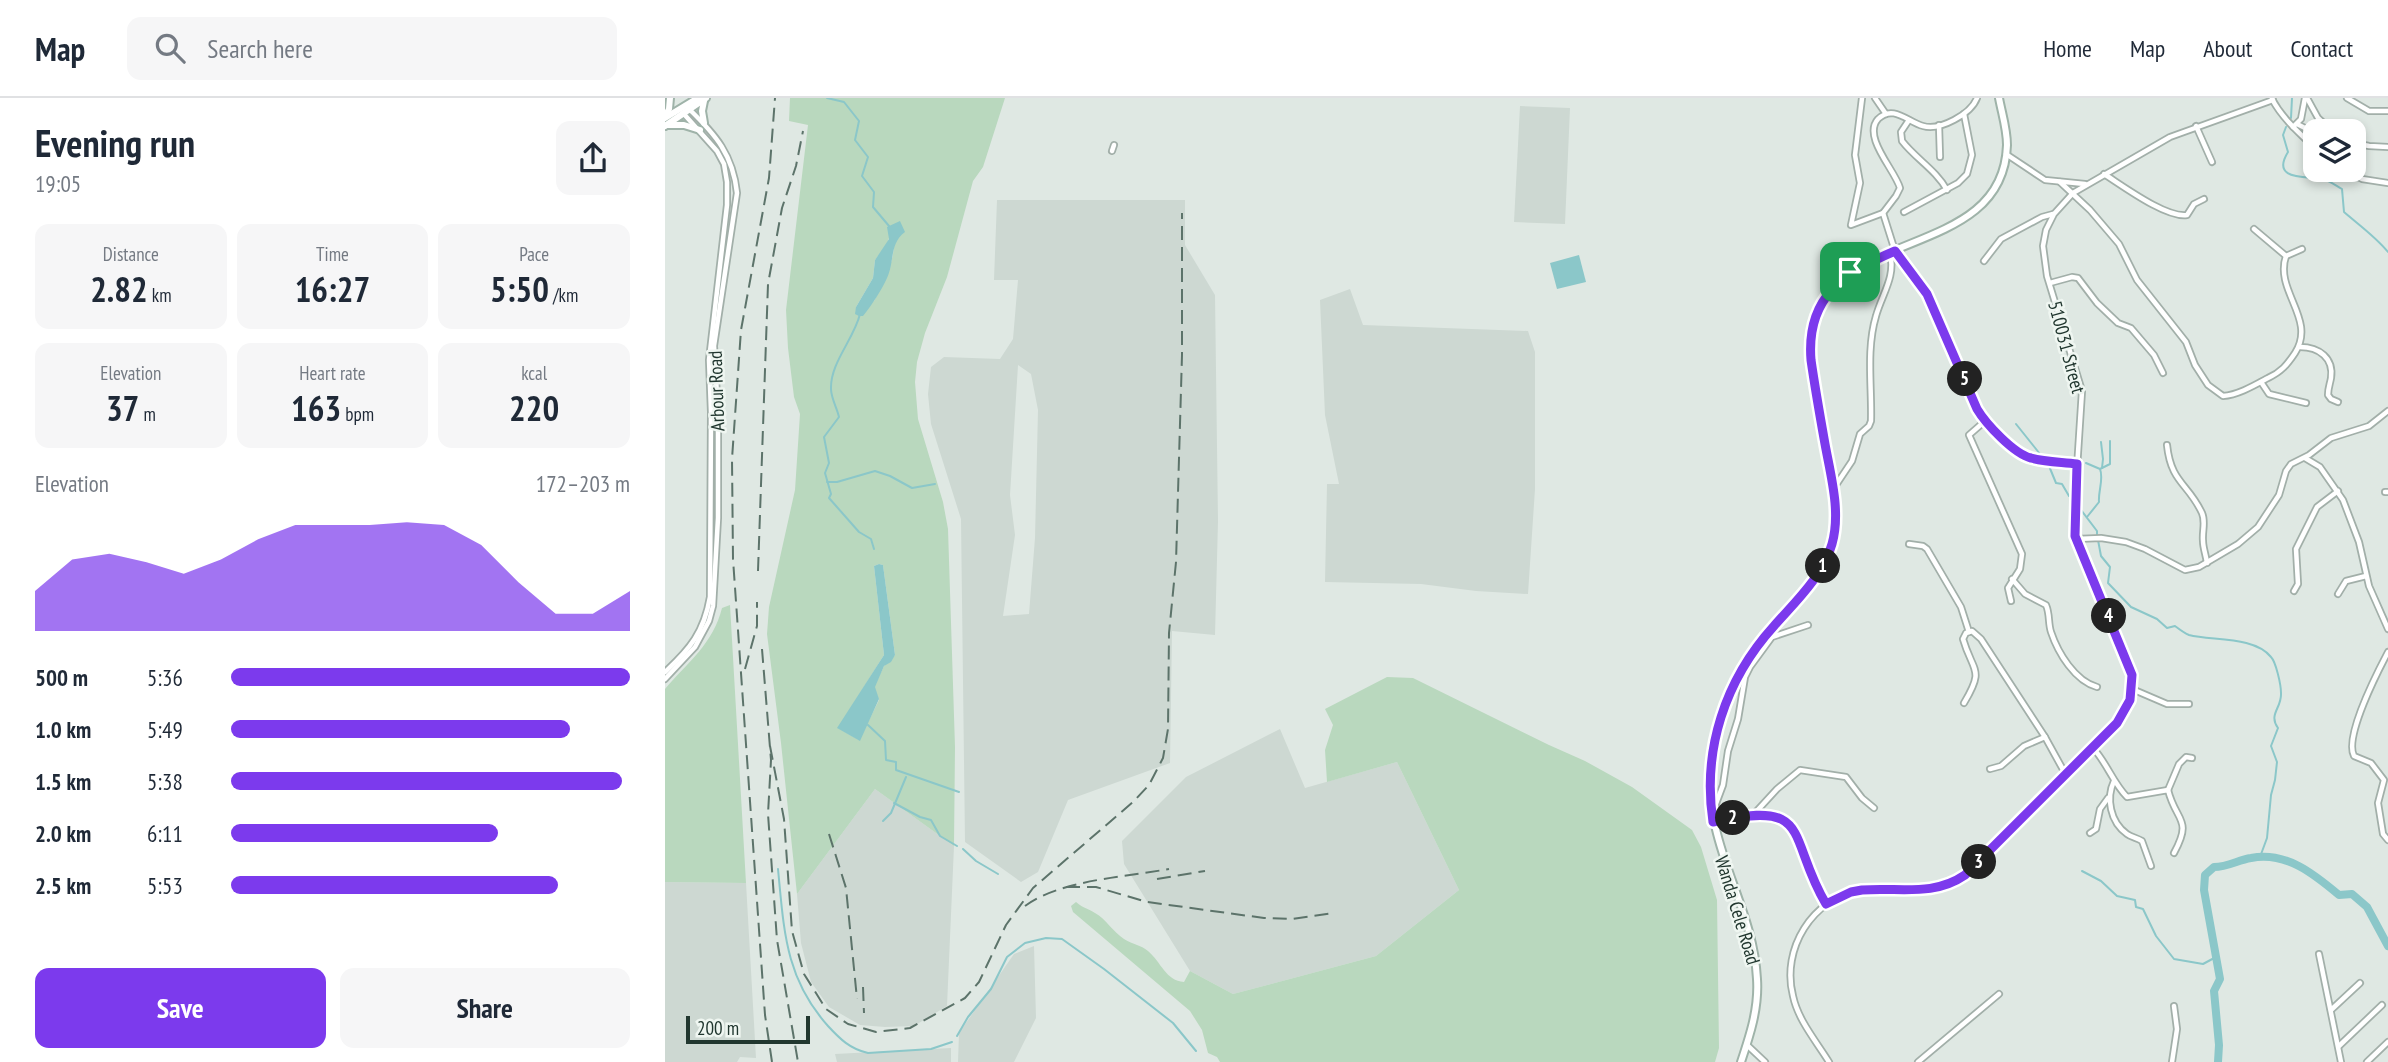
<!DOCTYPE html>
<html lang="en">
<head>
<meta charset="utf-8">
<style>
  body { margin:0; font-family:"PT Sans Narrow",sans-serif; background:#f6f6f7; color:#1f2937; height:100vh; display:flex; flex-direction:column; font-size:26px; white-space:nowrap }
  * { box-sizing:border-box; margin:0 }
  p { font-size:23px; color:#747a83 }
  .icon { flex:none; width:38px; height:38px; fill:none; stroke:currentColor; stroke-width:2; stroke-linecap:round; stroke-linejoin:round }
  .map { position:relative; flex:1; overflow:hidden }
  .panel { display:flex; flex-direction:column; background:#fff; width:665px }
  .panel>* { flex:none }
  .controls { position:absolute; left:1638px; top:21px; display:grid; gap:14px }
  .controls a { display:grid; place-items:center; width:63px; height:63px; border-radius:14px; background:#fff; box-shadow:0 4px 10px #0003; font-size:35px }
  .scale { position:absolute; left:21px; bottom:18px; width:124px; box-sizing:border-box; padding-left:7px; border:4px solid #21372f; border-top:0; font-size:19px; line-height:24px; white-space:nowrap; color:#21372f; -webkit-text-stroke:5px #eff6f1; paint-order:stroke }
  .pin { position:absolute; display:grid; place-items:center; width:60px; height:60px; color:#fff; margin:-30px; border-radius:14px; box-shadow:0 4px 10px #0006 }
  .km { position:absolute; width:35px; height:35px; margin:-18px; border-radius:50%; background:#222; color:#fff; font-size:19px; line-height:35px; text-align:center }
  .round { display:grid; place-items:center; flex:none; width:74px; height:74px; border-radius:14px; background:#f6f6f7 }
  .head { display:flex; align-items:center; justify-content:space-between; height:119px; padding:0 35px }
  h1 { font-size:38px; font-weight:700; line-height:52px }
  .stats { display:grid; grid-template-columns:repeat(3,1fr); gap:10px; height:119px; padding:7px 35px }
  .stats div { display:grid; align-content:center; border-radius:14px; background:#f6f6f7; text-align:center }
  .stats b { font-size:35px; font-weight:700 }
  .stats small { font-size:19px; font-weight:400 }
  .stats p { font-size:19px }
  .chart { height:196px; padding:14px 35px }
  .chart p { display:flex; justify-content:space-between }
  .chart svg { width:100%; height:126px; margin-top:7px; fill:#7c3aed; opacity:.7 }
  .action { display:flex; gap:14px; margin-top:auto; padding:14px 35px }
  .action a { flex:1; height:80px; border-radius:14px; background:#7c3aed; color:#fff; font-size:28px; font-weight:700; line-height:80px; text-align:center }
  .action a+a { background:#f6f6f7; color:#1f2937 }
  ul { padding:0 35px; list-style:none; font-size:23px }
  li { display:grid; grid-template-columns:112px 84px 1fr; align-items:center; height:52px }
  li i { height:18px; border-radius:9px; background:#7c3aed }
  header { display:flex; align-items:center; gap:42px; box-sizing:border-box; height:98px; padding:0 35px; background:#fff; border-bottom:2px solid #e0e1e3 }
  header strong { font-size:33px }
  nav { display:flex; gap:38px; margin-inline-start:auto; font-size:24px }
  .search { width:490px; height:63px; background:#f6f6f7; display:flex; align-items:center; gap:18px; box-sizing:border-box; padding:0 24px; border-radius:14px; color:#747a83; font-size:26px }
  main { display:flex; flex:1; min-height:0 }
  .map>svg:first-child { display:block }
</style>
</head>
<body>
<header>
<strong>Map</strong>
<div class="search"><svg class="icon" aria-label="search" viewBox="0 0 24 24"><circle cx="10" cy="10" r="6"/><path d="M15 15l6 6"/></svg>Search here</div>
<nav><a>Home</a><a>Map</a><a>About</a><a>Contact</a></nav>
</header>
<main>
<section class="panel">
<div class="head"><div><h1>Evening run</h1><p>19:05</p></div><a class="round"><svg class="icon" aria-label="share" viewBox="0 0 24 24"><path d="M12 15V3M7 8l5-5 5 5M5 13v7h14v-7"/></svg></a></div>
<div class="stats">
<div><p>Distance</p><b>2.82<small> km</small></b></div>
<div><p>Time</p><b>16:27</b></div>
<div><p>Pace</p><b>5:50<small> /km</small></b></div>
</div>
<div class="stats">
<div><p>Elevation</p><b>37<small> m</small></b></div>
<div><p>Heart rate</p><b>163<small> bpm</small></b></div>
<div><p>kcal</p><b>220</b></div>
</div>
<div class="chart"><p><span>Elevation</span>172–203 m</p>
<svg viewBox="0 0 160 44" preserveAspectRatio="none"><path d="M0 44V30L10 19L20 17L30 20L40 24L50 19L60 12L70 7L80 7L90 7L100 6L110 7L120 14L130 27L140 38L150 38L160 30V44z"/></svg>
</div>
<ul>
<li><b>500 m</b>5:36<i style="width:100%"></i></li>
<li><b>1.0 km</b>5:49<i style="width:85%"></i></li>
<li><b>1.5 km</b>5:38<i style="width:98%"></i></li>
<li><b>2.0 km</b>6:11<i style="width:67%"></i></li>
<li><b>2.5 km</b>5:53<i style="width:82%"></i></li>
</ul>
<div class="action"><a>Save</a><a>Share</a></div>
</section>
<div class="map">
<svg width="1723" height="964" viewBox="0 0 1723 964">
  <rect width="100%" height="100%" fill="#dfe8e3"/>
  <g fill="#cdd8d2" fill-rule="evenodd">
    <path d="M855 8 905 10 900 126 849 124Z"/>
    <path d="M332 102H520V147L550 197 553 423 550 537 507 533 505 665 403 702 373 774 356 784 300 744 296 421 266 326 263 296 266 269 279 259 335 261 348 241 353 182H329ZM353 267 366 276 373 312 370 440 364 516 338 518 350 437 345 397Z"/>
    <path d="M685 191 698 227 863 233 870 254V391L863 496 811 493 756 486 660 484 662 386H674L660 317 655 202Z"/>
    <path d="M615 631 640 690 732 664 794 792 711 858 568 896 525 873 459 766 457 743 521 679Z"/>
    <path d="M210 691 289 748 282 908 249 928 220 929 195 927 164 909 146 884 136 845 132 796Z"/>
    <path d="M0 784 81 785 91 960 75 959 72 964H0Z"/>
    <path d="M369 848 371 920 349 964H293L294 935 349 856Z"/>
    <path d="M286 950V964H172L170 956Z"/>
  </g>
  <g fill="#b9d8be" fill-rule="evenodd">
    <path d="M125 0H340L318 69 308 83 282 179 260 235 252 264 250 284 253 321 278 404 283 431 290 649 289 748 210 691 132 796 116 645 102 536 104 509 130 392 135 316 129 299 123 250 121 212 143 27 124 23ZM225 137 232 140C228 147 229 154 227 161 223 176 216 190 209 203L191 209 208 180 210 162 222 146ZM214 466 218 467 230 557 219 568 209 589 214 602 194 642 173 630 219 557 209 468Z"/>
    <path d="M65 507 81 785 0 784V591C23 564 48 546 57 510Z"/>
    <path d="M722 579 748 580 884 647 920 663 967 689 1027 732 1036 749 1052 802 1054 950 1050 964H555L552 959 543 955 537 932 525 913 408 814 406 808 411 804C419 811 423 810 430 815 441 821 448 834 459 841 467 846 476 847 483 853 496 864 501 883 519 884L525 873 568 896 711 858 794 792 732 664 662 684 660 652 668 627 660 611Z"/>
  </g>
  <g fill="#8bc7c9">
    <path d="M235 123 240 134C224 146 230 163 222 180 216 193 207 207 198 218H194L190 216 191 209 208 180 210 162 224 141 222 129Z"/>
    <path d="M914 157 921 184 892 191 885 165Z"/>
    <path d="M214 466 218 467 230 557 226 564 219 568 210 589 214 601 195 643 172 630 219 557 209 468Z"/>
  </g>
  <g fill="none" stroke-linecap="round" stroke-linejoin="round">
    <g stroke="#8bc7c9" stroke-width="2">
      <path d="M162 0 179 4 194 23 190 42 203 59 197 78 209 94 208 109 224 128"/>
      <path d="M1626 20 1627 0"/>
      <path d="M1621 29 1618 37 1623 54C1605 83 1642 78 1656 81 1664 82 1670 87 1677 91L1679 114C1694 127 1711 139 1723 154"/>
      <path d="M195 216C189 241 165 265 166 291 166 300 172 310 174 319L159 339 164 365 160 375 166 396 164 400 194 434 206 441 209 451"/>
      <path d="M1351 326 1375 356"/>
      <path d="M1436 344 1438 361 1437 370"/>
      <path d="M1421 365 1435 371C1439 381 1433 393 1434 404L1422 419"/>
      <path d="M1384 368 1391 385 1397 386 1404 398"/>
      <path d="M1435 371 1445 366V343"/>
      <path d="M162 384H172L210 373 225 378 247 390 270 386"/>
      <path d="M1413 408 1432 433V437"/>
      <path d="M1433 442 1436 458 1445 469 1443 485 1466 509 1492 521 1502 530 1510 528C1514 531 1519 535 1524 537 1547 543 1589 538 1606 559 1611 564 1616 587 1616 595 1617 610 1603 616 1613 630L1606 648 1612 664 1610 682 1606 697 1602 740 1595 759"/>
      <path d="M203 627 220 643 221 662 231 664V672L294 694"/>
      <path d="M229 705 255 719 266 722 275 738 292 748"/>
      <path d="M218 723 226 715 241 679"/>
      <path d="M298 751 311 763 333 776"/>
      <path d="M113 771C119 832 120 880 163 928 175 941 185 951 203 955L266 951 287 944"/>
      <path d="M1417 773 1436 783 1452 798 1470 802 1471 809 1478 811 1491 838 1509 861 1538 866 1551 859"/>
      <path d="M292 938 303 919 326 891 342 859 360 845 381 840 397 841 439 871 508 925 531 953"/>
    </g>
    <path stroke="#8bc7c9" stroke-width="8" d="M1553 964 1554 947 1549 893 1555 881 1539 792 1540 777 1549 769C1563 769 1573 762 1586 760 1621 753 1649 776 1674 797L1687 796 1702 809 1723 848"/>
    <g stroke="#a2afa9" stroke-width="8">
      <g id="street">
        <path d="M1197 0 1190 57 1195 85 1186 127 1218 115"/>
        <path d="M1210 0 1221 16"/>
        <path d="M1312 0C1306 16 1275 33 1258 28 1243 24 1228 6 1213 21 1197 39 1230 72 1235 90L1231 98 1218 115 1230 153 1262 196 1320 323 1349 350 1362 359 1412 366"/>
        <path d="M1642 0 1653 20 1667 33"/>
        <path d="M1682 0 1704 13H1723"/>
        <path d="M1607 1C1617 20 1634 35 1650 50"/>
        <path d="M1244 22 1236 34 1237 43C1251 61 1271 72 1282 92"/>
        <path d="M1632 26 1650 35"/>
        <path d="M1274 27 1275 59"/>
        <path d="M1531 28 1547 64"/>
        <path d="M1628 29 1636 21 1640 0"/>
        <path d="M1689 45 1704 48 1723 49"/>
        <path d="M447 53 449 47"/>
        <path d="M1341 56 1380 82 1420 86"/>
        <path d="M1678 72 1697 81 1723 85"/>
        <path d="M1439 76C1458 88 1501 120 1522 117L1529 106 1539 101"/>
        <path d="M1395 84 1425 112 1454 146 1472 182 1521 244 1530 267 1543 287 1558 298C1573 297 1590 287 1603 280 1616 274 1622 267 1630 255 1652 221 1609 193 1621 158L1589 131"/>
        <path d="M1239 114 1293 85 1302 76 1307 57 1299 16"/>
        <path d="M1621 158 1637 151"/>
        <path d="M1319 163 1336 141 1377 119 1388 116"/>
        <path d="M1385 185 1407 179 1413 180 1432 205 1453 225 1466 230 1489 257 1498 275"/>
        <path d="M1635 249C1654 249 1669 260 1666 280 1665 286 1663 290 1663 297L1666 301 1673 304"/>
        <path d="M1596 284 1604 296 1641 305"/>
        <path d="M1320 323 1304 337 1357 456 1355 471 1343 490 1346 503"/>
        <path d="M1502 347C1506 385 1523 385 1537 415 1541 424 1537 433 1538 443 1538 450 1541 457 1542 465"/>
        <path d="M1640 360 1655 369 1678 402 1694 444 1704 488 1723 531"/>
        <path d="M1169 390 1187 363 1195 336 1204 328 1206 323C1207 289 1201 251 1211 218 1217 196 1231 179 1225 155"/>
        <path d="M1720 394H1723"/>
        <path d="M1411 441 1436 440 1461 444 1480 451 1520 472 1534 469 1573 446 1593 429 1614 397 1621 373 1626 366 1644 357 1666 340 1704 328 1723 313"/>
        <path d="M1244 446 1258 448 1262 451 1296 509 1304 534"/>
        <path d="M1347 481 1360 496 1381 507C1385 516 1383 525 1386 534 1393 555 1410 583 1432 589"/>
        <path d="M1629 493 1633 486 1631 451 1652 409 1673 393"/>
        <path d="M1673 496 1681 483 1701 478"/>
        <path d="M1723 554C1713 573 1679 639 1689 658L1706 665 1719 682 1713 705 1718 736 1723 742"/>
        <path d="M0 574C25 551 39 534 45 499L46 314 44 262 62 107V84L59 66 52 53 18 15"/>
        <path d="M0 581 30 549 44 523 48 508 53 420V314L49 248 72 95C68 57 51 37 24 11"/>
        <path d="M1467 591 1502 606H1524"/>
        <path d="M1299 605C1320 570 1308 575 1298 541L1301 535 1307 533 1316 541 1380 639 1401 677"/>
        <path d="M1428 650C1442 665 1448 685 1462 699L1503 692C1511 724 1528 720 1509 755"/>
        <path d="M1325 671 1336 668 1359 648 1380 639"/>
        <path d="M1449 683C1441 700 1445 724 1462 736 1466 739 1472 740 1477 743L1486 768"/>
        <path d="M1503 692 1514 666 1521 659 1527 660"/>
        <path d="M1049 711 1058 687 1063 653 1073 621 1080 579 1085 569 1107 539 1143 527"/>
        <path d="M1089 716 1112 691 1135 672 1181 679 1197 700 1209 710"/>
        <path d="M1049 724C1147 699 1123 741 1161 806"/>
        <path d="M1425 735 1431 731 1435 711 1443 700"/>
        <path d="M1654 856 1676 964"/>
        <path d="M1666 912 1695 885"/>
        <path d="M1082 947 1100 964"/>
        <path d="M1674 948 1717 907"/>
        <path d="M1164 964C1151 943 1133 922 1128 898 1116 851 1147 800 1196 792 1235 786 1263 802 1300 777L1444 635C1460 616 1472 595 1465 569L1408 432 1417 293 1382 178 1378 148 1381 132 1389 116 1408 95 1505 39 1608 2"/>
        <path d="M1253 964 1334 896"/>
        <path d="M1507 964 1512 931 1509 908"/>
        <path d="M1702 964 1723 944"/>
      </g>
    </g>
    <g stroke="#9fb3a9" stroke-width="10">
      <g id="secondary">
        <path d="M0 19 4 11 5 0"/>
        <path d="M0 20 33 0"/>
        <path d="M39 25 37 13 39 3"/>
        <path d="M3 27H19L35 32"/>
        <path d="M0 28 41 0"/>
        <path d="M1076 964C1085 937 1094 910 1092 881 1088 804 1038 749 1046 665 1050 617 1071 572 1102 535 1126 507 1160 479 1169 441 1175 413 1167 384 1162 357 1157 325 1151 294 1146 262 1136 120 1338 173 1342 47 1342 31 1337 16 1334 0"/>
      </g>
    </g>
    <use href="#street" stroke="#fff" stroke-width="4.5"/>
    <use href="#secondary" stroke="#fff" stroke-width="6"/>
    <g stroke="#5c736a" stroke-width="2" stroke-dasharray="14 7" stroke-linecap="butt">
      <path d="M93 473 103 186 117 110 131 68 138 33"/>
      <path d="M97 551 106 662 103 716 112 842 133 964"/>
      <path d="M80 571 92 528V504"/>
      <path d="M105 648 119 721 127 833 139 876 161 911 183 926 211 934 245 930 300 900 314 884 341 827 368 790 468 704 484 687 498 660 503 631 504 535 511 464 517 257V115"/>
      <path d="M164 736 181 790 192 901"/>
      <path d="M492 781 540 773"/>
      <path d="M401 789H431L482 804 599 820 627 821 668 815"/>
      <path d="M360 808C395 782 460 779 504 771"/>
      <path d="M198 889 199 915"/>
      <path d="M107 964 100 917 68 461 67 361 76 232 104 80 110 0"/>
    </g>
  </g>
  <g fill="none" stroke-linecap="round" stroke-linejoin="round">
    <g stroke="#fff" stroke-width="14">
      <path id="route" d="M1230 153 1262 196 1312 311C1321 326 1349 356 1366 360 1381 364 1397 364 1412 366L1410 438 1467 577 1465 602 1452 625 1300 777C1268 799 1234 789 1197 792L1186 794 1161 806C1121 738 1149 701 1048 724 1037 652 1060 582 1109 528 1130 504 1158 478 1167 446 1176 414 1166 379 1160 346 1155 318 1150 290 1146 262 1141 199 1178 175 1230 153Z"/>
    </g>
    <use href="#route" stroke="#7c3aed" stroke-width="9"/>
  </g>
  <g text-anchor="middle" stroke-width="5" stroke-linejoin="round" paint-order="stroke">
    <g font-size="19" fill="#21372f" stroke="#eff6f1">
      <text transform="translate(1402 249) rotate(75)" y="7">510031 Street</text>
      <text transform="translate(51 293) rotate(-92)" y="7">Arbour Road</text>
      <text transform="translate(1073 812) rotate(73)" y="7">Wanda Cele Road</text>
    </g>
  </g>
</svg>
<div class="controls">
<a><svg class="icon" aria-label="layers" viewBox="0 0 24 24"><path d="M12 4l9 5-9 5-9-5zM3 14l9 5 9-5"/></svg></a>
</div>
<div class="scale">200 m</div>
<div class="pin" style="left:1185px;top:174px;background:#1e9e55"><svg class="icon" aria-label="arrive" viewBox="0 0 24 24"><path d="M6 21V4h12l-3 4 3 4H6"/></svg></div>
<b class="km" style="left:1158px;top:468px">1</b>
<b class="km" style="left:1068px;top:720px">2</b>
<b class="km" style="left:1314px;top:764px">3</b>
<b class="km" style="left:1444px;top:518px">4</b>
<b class="km" style="left:1300px;top:281px">5</b>
</div>
</main>
</body>
</html>
